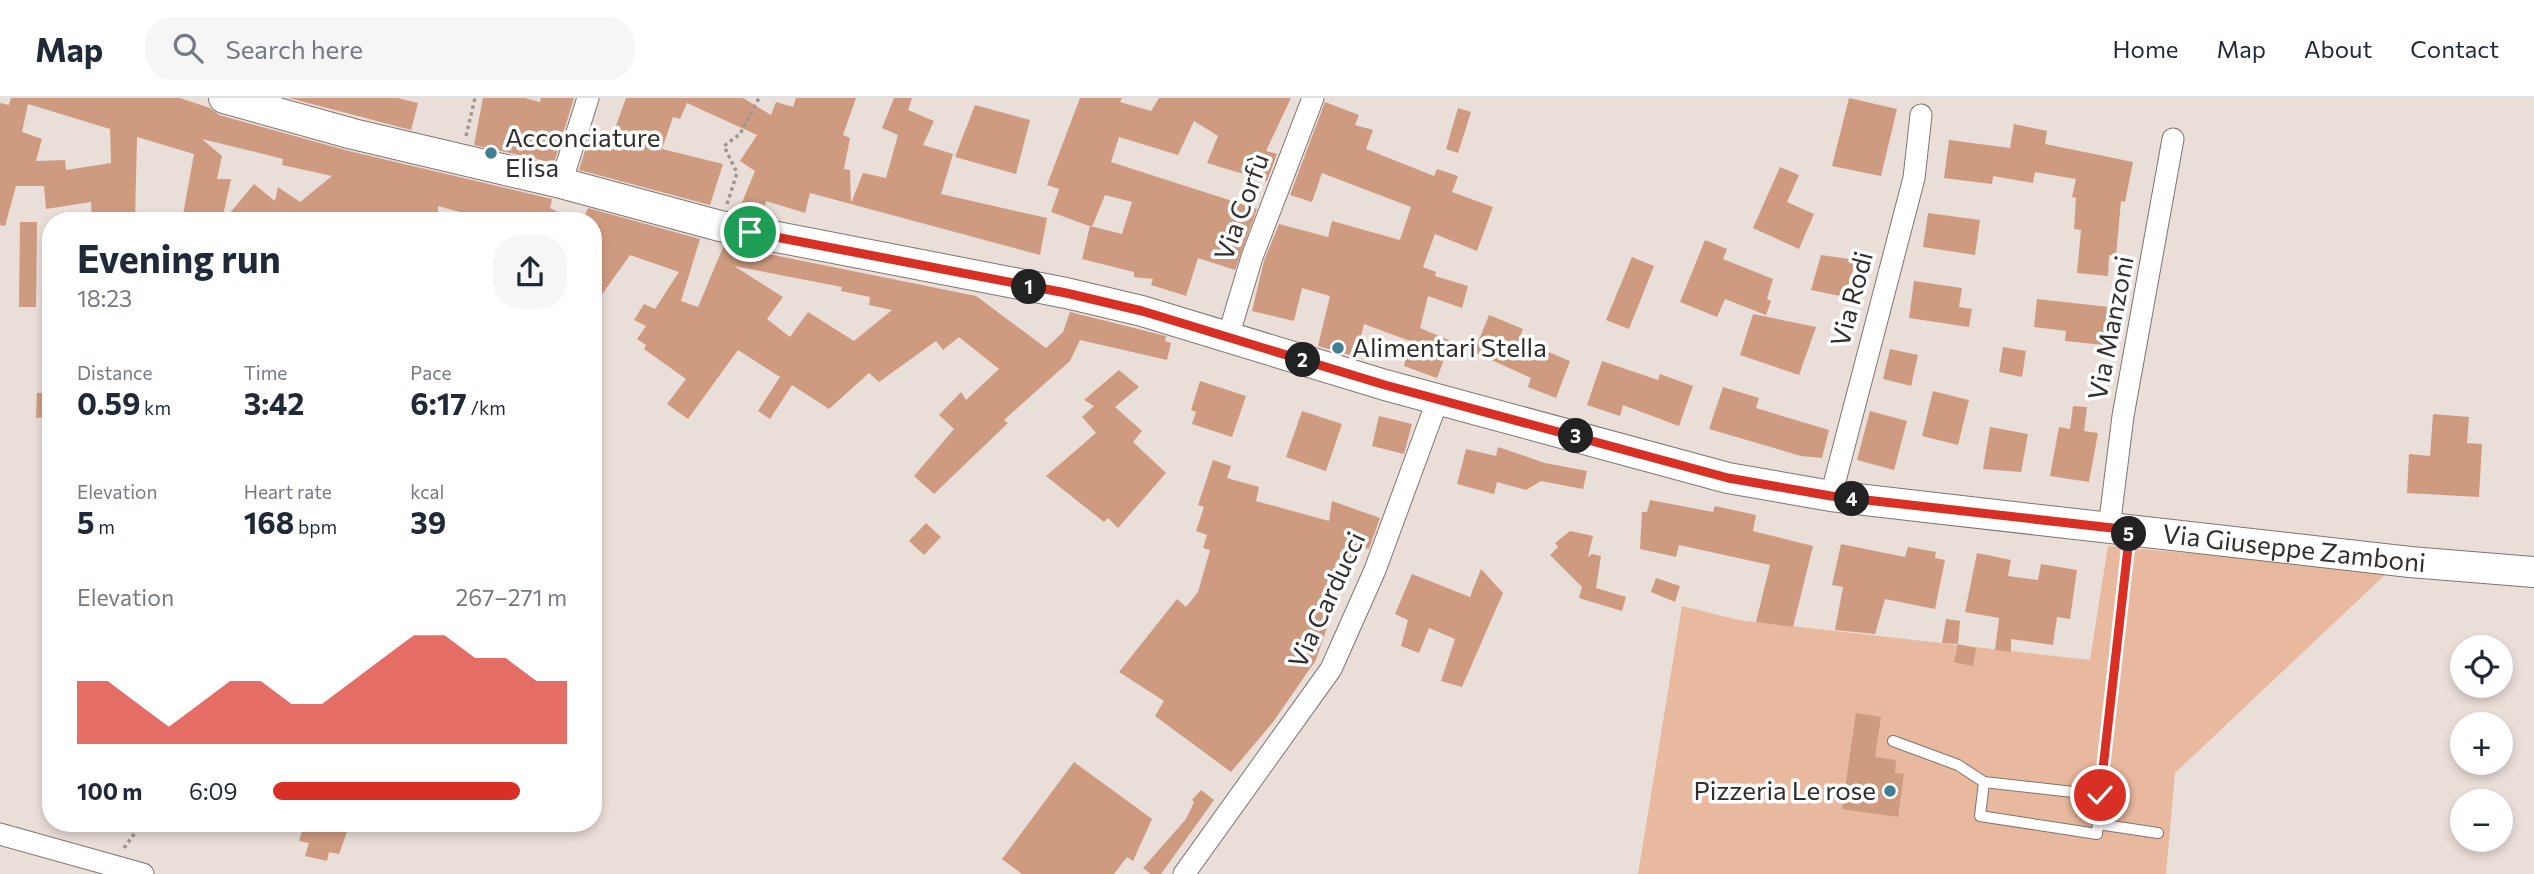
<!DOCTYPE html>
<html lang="en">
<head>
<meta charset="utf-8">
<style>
  body { margin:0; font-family:Commissioner,sans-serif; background:#f6f6f7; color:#1f2937; height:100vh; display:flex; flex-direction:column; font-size:26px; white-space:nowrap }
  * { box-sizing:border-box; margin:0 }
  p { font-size:23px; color:#747a83 }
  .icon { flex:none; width:38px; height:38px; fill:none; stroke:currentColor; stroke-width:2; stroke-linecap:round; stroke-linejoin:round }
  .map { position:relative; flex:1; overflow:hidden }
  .panel { position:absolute; left:42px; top:114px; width:560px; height:620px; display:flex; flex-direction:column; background:#fff; border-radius:28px; box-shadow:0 4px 10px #0003 }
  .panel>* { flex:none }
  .buttons { position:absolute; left:2450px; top:537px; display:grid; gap:14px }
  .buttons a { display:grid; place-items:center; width:63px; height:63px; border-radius:50%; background:#fff; box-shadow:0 4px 10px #0003; font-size:35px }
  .pin { position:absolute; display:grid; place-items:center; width:60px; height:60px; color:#fff; margin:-30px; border:4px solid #fff; border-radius:50%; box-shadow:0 2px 7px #0007 }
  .km { position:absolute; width:35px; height:35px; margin:-18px; border-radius:50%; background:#222; color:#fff; font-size:19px; line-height:35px; text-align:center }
  .round { display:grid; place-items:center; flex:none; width:74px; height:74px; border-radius:28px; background:#f6f6f7 }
  .summary { display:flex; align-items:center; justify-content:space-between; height:119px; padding:0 35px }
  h1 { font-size:38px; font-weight:700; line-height:52px }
  .stats { display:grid; grid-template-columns:repeat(3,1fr); gap:10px; height:119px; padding:7px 35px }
  .stats div { display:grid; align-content:center }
  .stats b { font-size:30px; font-weight:700 }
  .stats small { font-size:19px; font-weight:400 }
  .stats p { font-size:19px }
  .chart { height:196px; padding:14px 35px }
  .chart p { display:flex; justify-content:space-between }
  .chart svg { width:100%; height:126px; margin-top:7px; fill:#d93025; opacity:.7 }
  ul { padding:0 35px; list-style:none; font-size:23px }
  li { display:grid; grid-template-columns:112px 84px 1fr; align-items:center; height:52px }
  li i { height:18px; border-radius:9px; background:#d93025 }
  header { display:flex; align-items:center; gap:42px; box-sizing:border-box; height:98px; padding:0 35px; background:#fff; border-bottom:2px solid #e0e1e3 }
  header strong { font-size:33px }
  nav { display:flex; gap:38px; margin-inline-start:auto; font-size:24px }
  .search { width:490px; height:63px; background:#f6f6f7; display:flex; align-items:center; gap:18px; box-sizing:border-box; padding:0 24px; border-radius:28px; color:#747a83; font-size:26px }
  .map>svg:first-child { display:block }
</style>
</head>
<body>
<header>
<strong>Map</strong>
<div class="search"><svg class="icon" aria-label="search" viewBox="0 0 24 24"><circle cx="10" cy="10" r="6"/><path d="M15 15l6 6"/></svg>Search here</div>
<nav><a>Home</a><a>Map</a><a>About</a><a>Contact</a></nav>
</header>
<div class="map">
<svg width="2534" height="776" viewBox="0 0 2534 776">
  <rect width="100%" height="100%" fill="#eaded8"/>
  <path fill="#e8b89f" d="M2108 448 2389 473 2175 675 2166 776H1638L1682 508 1738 522 2090 562Z"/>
  <g fill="#cf9b80" fill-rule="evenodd">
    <path d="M11 0H180L210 10 219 17 349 53 552 101 550 110 573 122H489L438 108V119H428L427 122H224L254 86 275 103 278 89 300 104 332 78 282 67 283 61 202 41 222 58 217 81H231L222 122H182L194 56 137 39 135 122H92L91 104 46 111 44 88H16L5 128 0 127V5L9 7ZM28 6 110 31 111 65 66 72 65 62 36 63 42 41 22 34Z"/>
    <path d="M289 0H398L418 5 411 32Z"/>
    <path d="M483 0H525L540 4 541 0H574L554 65 474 47Z"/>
    <path d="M626 0H743L771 17 776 4 793 9 796 0H856L843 37 850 40 844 71 850 72 851 105 863 75 886 80 898 37 882 30 894 0H912L908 12 934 23 923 47 953 56 941 96 1047 120 1040 157 810 95 805 115 766 103 762 118 738 114 755 73 740 63 757 37 687 5 680 21 673 19 662 51 723 66 710 107 579 72 590 36 611 41Z"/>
    <path d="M1080 0H1122L1120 4 1151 13 1159 0H1291L1266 53 1277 56 1267 83 1207 65 1218 38 1194 23 1178 57 1119 39 1111 64 1257 111 1235 172 1198 160 1186 198 1151 187 1153 181 1134 179V174L1082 161 1090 128 1122 136 1132 104 1105 97 1092 129 1051 114 1059 91 1047 87Z"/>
    <path d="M1849 0 1897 11 1881 78 1832 68Z"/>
    <path d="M1325 4 1359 17 1355 27 1373 32 1366 51 1434 78 1437 71 1458 78 1452 94 1493 109 1477 153 1435 136 1423 169 1436 174 1435 178 1468 188 1462 210 1428 198 1420 230 1451 243 1437 280 1404 268 1410 243 1364 226 1356 259 1318 248 1330 198 1302 190 1294 223 1252 213 1264 163 1279 126 1328 139 1332 123 1400 142 1411 109 1322 75 1312 104 1290 97Z"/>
    <path d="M975 7 1030 22 1016 76 955 59Z"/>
    <path d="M1458 10 1471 14 1458 55 1446 51Z"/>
    <path d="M2014 26 2047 33 2045 46 2133 64 2125 104 2121 103 2116 158 2109 157 2108 178 2077 175 2081 132 2074 131 2076 100 2072 99 2076 81 2035 74 2033 85 1993 78 1992 86 1944 80 1949 42 2010 50Z"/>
    <path d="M1780 69 1799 77 1787 104 1814 116 1799 151 1753 130Z"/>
    <path d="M588 110 700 141 681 203 698 209 724 147 976 198 1046 250 1063 234 1070 214 1166 238 1165 243 1171 245 1167 262 1080 242 1070 263 1004 322 1008 325 934 396 914 378 954 331 939 317 961 294 966 302 999 271 959 239 943 252 936 243 879 284 869 275 829 311 792 287 770 321 758 313 780 279 738 252 688 321 667 306 686 281 644 251 646 247 637 241 646 228 634 222 644 206 655 211 679 174 630 157 593 209V122H583ZM734 168 842 189 841 193 870 199 869 207 892 212 854 243 808 214 790 239 767 221 783 199Z"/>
    <path d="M1928 115 1980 122 1975 157 1923 149Z"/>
    <path d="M20 124H37L36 209H19Z"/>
    <path d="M1705 142 1727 151 1723 161 1773 181 1767 201 1771 203 1766 217 1725 201 1717 219 1680 204Z"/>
    <path d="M1821 157 1856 162 1845 199 1811 192Z"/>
    <path d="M1632 159 1654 168 1629 231 1606 222Z"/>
    <path d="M1914 183 1962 190 1959 209 1972 211 1969 229 1909 220Z"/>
    <path d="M2037 201 2109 209 2104 247 2065 243 2066 233 2034 229Z"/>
    <path d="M1753 216 1816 229 1799 277 1740 257Z"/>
    <path d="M1489 217 1523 231 1519 242 1570 263 1556 300 1528 289 1531 280 1474 254Z"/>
    <path d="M2003 249 2026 253 2022 279 1999 274Z"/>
    <path d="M1890 251 1918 257 1911 288 1883 281Z"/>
    <path d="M1602 263 1658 282 1660 276 1693 288 1679 328 1623 307 1620 318 1587 307Z"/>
    <path d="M1119 272 1139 289 1115 309 1142 333 1133 344 1166 375 1118 430 1108 420 1104 424 1046 378 1096 335 1082 319 1094 308 1084 302Z"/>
    <path d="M1200 283 1246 298 1232 339 1192 326 1196 314 1191 312Z"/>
    <path d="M1723 289 1759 300 1756 310 1829 332 1822 360 1801 358 1709 331Z"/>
    <path d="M1933 293 1969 302 1958 347 1922 338Z"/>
    <path d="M37 295H51V318L36 320Z"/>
    <path d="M2073 308 2087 309 2084 333 2098 335 2089 384 2050 378 2059 329 2070 331Z"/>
    <path d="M1302 313 1342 326 1326 373 1286 359Z"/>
    <path d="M1870 313 1907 323 1894 372 1857 362Z"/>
    <path d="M2433 316 2469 319 2467 345 2482 346 2479 399 2407 395 2409 356 2430 358Z"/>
    <path d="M1379 318 1412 326 1404 356 1372 348Z"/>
    <path d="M1990 329 2028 336 2021 374 1983 371Z"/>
    <path d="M1498 349 1545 365 1587 373 1583 391 1541 383 1526 392 1497 384 1494 396 1457 386 1466 351 1496 358Z"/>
    <path d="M1213 362 1231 368 1227 380 1259 389 1256 403 1329 423 1332 403 1380 420 1369 451 1355 447 1316 562 1273 624 1231 674 1155 618 1164 603 1119 574 1177 501 1186 509 1198 494 1210 452 1203 450 1207 437 1196 433 1204 409 1198 407Z"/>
    <path d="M1650 402 1713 414 1715 408 1756 417 1753 433 1813 448 1793 529 1756 524 1770 467 1679 447 1676 459 1640 451 1642 414H1647Z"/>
    <path d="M926 425 941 439 924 457 909 443Z"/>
    <path d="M1570 433 1593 438 1588 459 1592 456 1601 458 1596 490 1626 499 1622 513 1579 500 1582 489 1550 457 1558 449 1555 445Z"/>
    <path d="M1841 446 1905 459 1908 449 1936 454 1935 460 1945 462 1935 511 1885 501 1875 536 1835 532 1843 489 1832 487Z"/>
    <path d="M1977 455 2011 462 2008 478 2038 482 2041 466 2077 472 2070 521 2057 519 2053 547 2011 541V554L1995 552 1999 520 1965 514Z"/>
    <path d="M1481 471 1503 495 1462 589 1441 583 1455 541 1429 530 1419 555 1401 548 1408 522 1395 516 1412 476 1470 499Z"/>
    <path d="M1656 480 1680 488 1675 504 1651 494Z"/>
    <path d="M1946 521 1960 523 1958 546 1942 545Z"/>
    <path d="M1958 546 1976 550 1973 568 1954 564Z"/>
    <path d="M1856 615 1881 619 1875 659 1896 662 1895 675 1904 676 1898 719 1842 711Z"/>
    <path d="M1074 664 1152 721 1133 763 1127 759 1114 776H1022L1002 761Z"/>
    <path d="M1201 692 1214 702 1161 776H1151L1143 770 1186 721 1194 704 1192 702Z"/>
    <path d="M305 724H340L349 728 339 756 329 754 327 763 305 758 309 745 299 743Z"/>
  </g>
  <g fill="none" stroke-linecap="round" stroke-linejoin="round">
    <g stroke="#7f7570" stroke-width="12">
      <g id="lane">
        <path d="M1893 643 1958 667 1984 684"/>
        <path d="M2100 697 2097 736 1980 718 1984 684 2100 697 2129 435"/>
        <path d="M2098 726 2158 735"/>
      </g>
    </g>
    <g stroke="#7f7570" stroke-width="23">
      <g id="street">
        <path d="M561 85 588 0"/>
        <path d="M1228 239 1252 159 1313 0"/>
        <path d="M1831 398 1914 80 1921 17"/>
        <path d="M2109 430 2123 318 2173 41"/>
        <path d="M0 736 143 776"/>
        <path d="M1184 776 1331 571 1375 472 1438 301"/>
      </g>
    </g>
    <g stroke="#7f7570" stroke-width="32">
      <g id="secondary">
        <path id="s1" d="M224 0 353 36 561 85 720 128 1066 195 1142 213 1385 287 1728 380 1831 398 1926 409 2410 464 2534 474"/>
      </g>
    </g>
    <g stroke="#9f9691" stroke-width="3.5" stroke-dasharray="3.5 3.5" stroke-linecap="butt">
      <path d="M466 38 475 0"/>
      <path d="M727 106 737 75 724 48 740 36 759 0"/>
      <path d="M124 750 143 724"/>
    </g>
    <use href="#lane" stroke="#fff" stroke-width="10"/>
    <use href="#street" stroke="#fff" stroke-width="21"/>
    <use href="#secondary" stroke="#fff" stroke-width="30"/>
  </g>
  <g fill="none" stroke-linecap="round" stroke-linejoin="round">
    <g stroke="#fff" stroke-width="14">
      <path id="route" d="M750 134 1066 195 1142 213 1385 287 1728 380 1831 398 2130 432 2100 697"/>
    </g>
    <use href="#route" stroke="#d93025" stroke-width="9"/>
  </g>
  <g fill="#407f93" stroke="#fff" stroke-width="2.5">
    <circle cx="491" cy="55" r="7"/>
    <circle cx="1338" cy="250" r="7"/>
    <circle cx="1890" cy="693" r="7"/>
  </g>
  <g text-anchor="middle" stroke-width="7" stroke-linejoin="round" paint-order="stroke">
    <g font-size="26" fill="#322e2c" stroke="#fff" text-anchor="start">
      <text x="505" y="49">Acconciature<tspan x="505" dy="30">Elisa</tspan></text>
      <text x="1352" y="259">Alimentari Stella</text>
      <text x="1876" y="702" text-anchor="end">Pizzeria Le rose</text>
    </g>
    <g font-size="26" fill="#322e2c" stroke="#fff">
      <text transform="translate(1242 109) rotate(-70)" y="9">Via Corfù</text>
      <text transform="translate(1852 201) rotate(-75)" y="9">Via Rodi</text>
      <text transform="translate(2111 230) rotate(-79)" y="9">Via Manzoni</text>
      <text dy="9" stroke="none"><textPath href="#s1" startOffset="2123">Via Giuseppe Zamboni</textPath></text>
      <text transform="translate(1327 502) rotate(-65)" y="9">Via Carducci</text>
    </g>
  </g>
</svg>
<div class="buttons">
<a><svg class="icon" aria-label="locate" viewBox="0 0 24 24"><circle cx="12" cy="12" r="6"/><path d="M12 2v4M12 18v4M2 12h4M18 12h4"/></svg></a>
<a>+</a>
<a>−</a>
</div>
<div class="pin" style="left:750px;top:134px;background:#1e9e55"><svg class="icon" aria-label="arrive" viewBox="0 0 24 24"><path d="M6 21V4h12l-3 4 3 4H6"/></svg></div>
<div class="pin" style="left:2100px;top:697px;background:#d93025"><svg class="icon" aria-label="check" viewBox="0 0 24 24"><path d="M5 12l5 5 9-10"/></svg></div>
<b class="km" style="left:1029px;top:189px">1</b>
<b class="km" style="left:1303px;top:262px">2</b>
<b class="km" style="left:1576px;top:338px">3</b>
<b class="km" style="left:1852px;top:401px">4</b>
<b class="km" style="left:2129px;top:436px">5</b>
<section class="panel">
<div class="summary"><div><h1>Evening run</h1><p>18:23</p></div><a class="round"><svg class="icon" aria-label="share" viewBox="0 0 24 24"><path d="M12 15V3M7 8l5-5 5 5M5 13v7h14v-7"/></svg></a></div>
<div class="stats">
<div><p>Distance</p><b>0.59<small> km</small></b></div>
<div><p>Time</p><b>3:42</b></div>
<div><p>Pace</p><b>6:17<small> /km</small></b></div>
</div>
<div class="stats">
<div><p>Elevation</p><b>5<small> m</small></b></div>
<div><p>Heart rate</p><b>168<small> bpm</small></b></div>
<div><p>kcal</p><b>39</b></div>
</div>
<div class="chart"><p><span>Elevation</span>267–271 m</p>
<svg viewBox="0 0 160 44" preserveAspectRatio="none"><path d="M0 44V22L10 22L20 30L30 38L40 30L50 22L60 22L70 30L80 30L90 22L100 14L110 6L120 6L130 14L140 14L150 22L160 22V44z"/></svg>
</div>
<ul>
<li><b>100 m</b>6:09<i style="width:84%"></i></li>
</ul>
</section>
</div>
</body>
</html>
